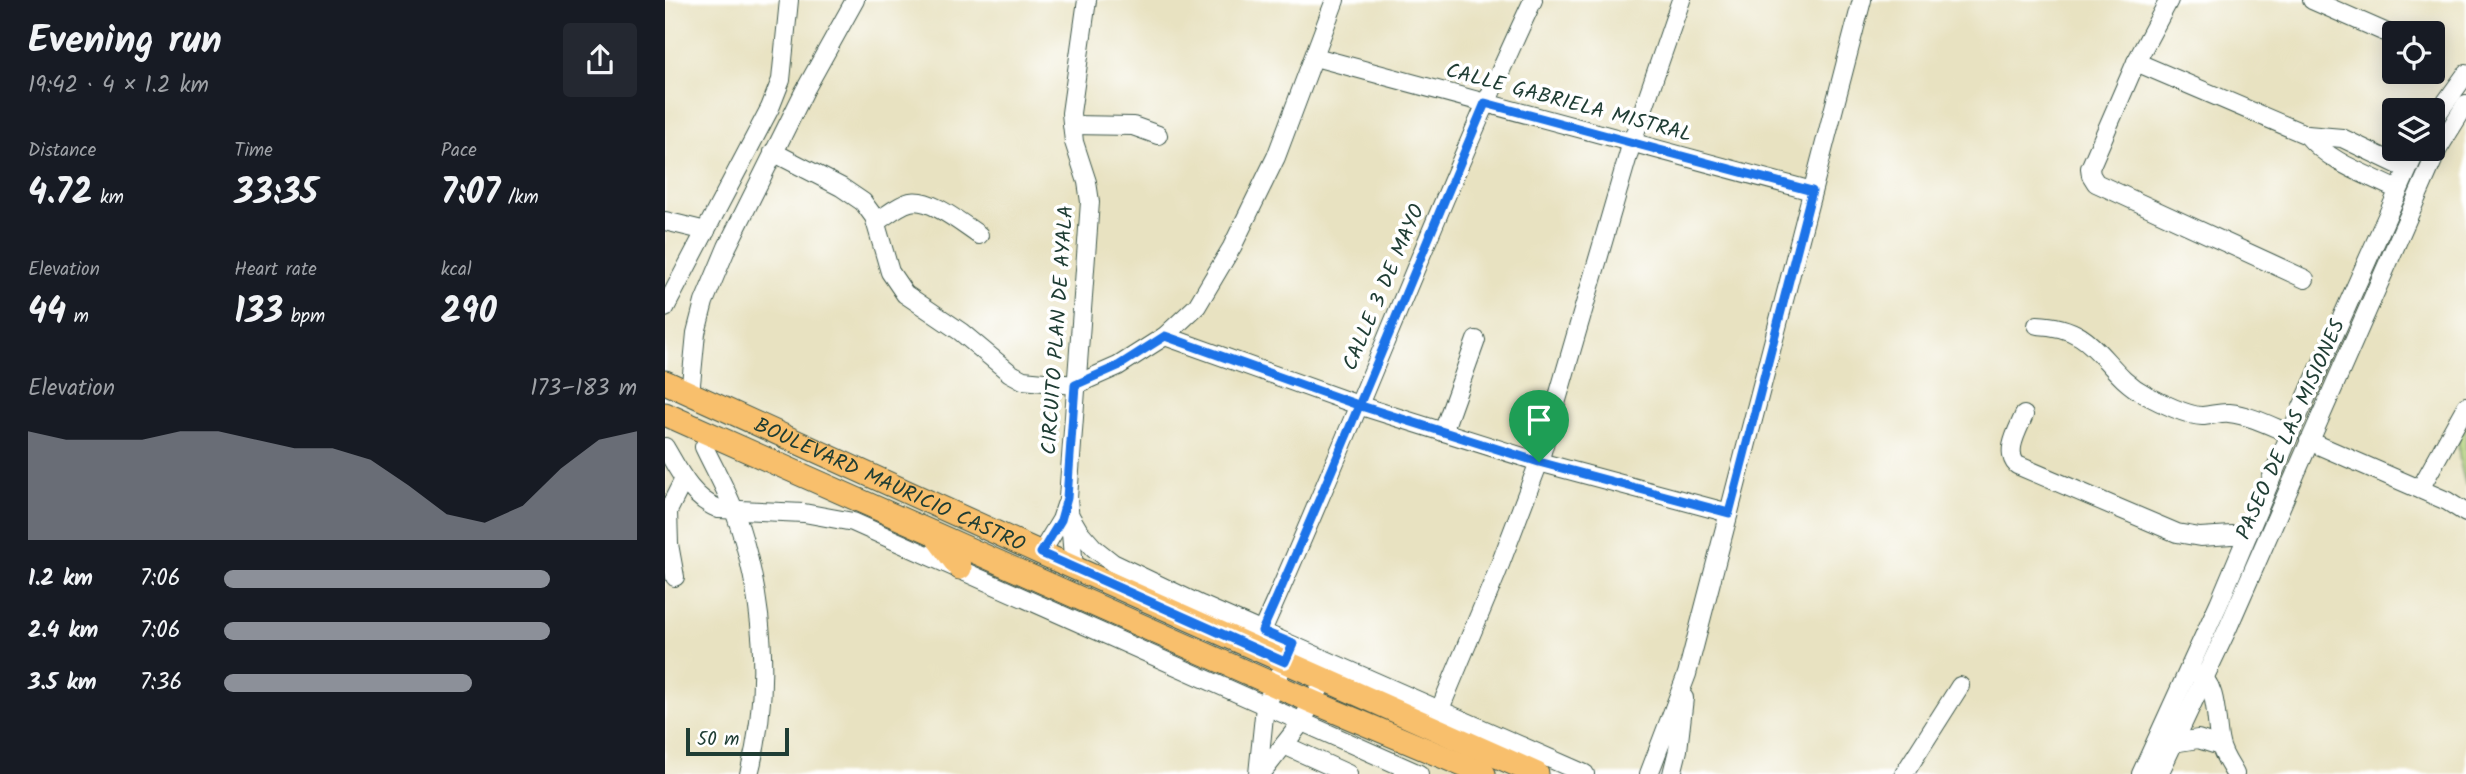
<!DOCTYPE html>
<html lang="en">
<head>
<meta charset="utf-8">
<style>
  body { margin:0; font-family:Kalam,sans-serif; background:#242831; color:#f1f3f6; height:100vh; display:flex; flex-direction:column; font-size:26px; white-space:nowrap }
  * { box-sizing:border-box; margin:0 }
  p { font-size:23px; color:#9ea1a6 }
  .icon { flex:none; width:38px; height:38px; fill:none; stroke:currentColor; stroke-width:2; stroke-linecap:round; stroke-linejoin:round }
  .map { position:relative; flex:1; overflow:hidden }
  .side { display:flex; flex-direction:column; background:#171b24; width:665px }
  .side>* { flex:none }
  .controls { position:absolute; left:1717px; top:21px; display:grid; gap:14px }
  .controls a { display:grid; place-items:center; width:63px; height:63px; border-radius:7px; background:#171b24; box-shadow:0 4px 18px #0003; font-size:35px }
  .scale { position:absolute; left:21px; bottom:18px; width:103px; box-sizing:border-box; padding-left:7px; border:4px solid #1f3d34; border-top:0; font-size:19px; line-height:24px; white-space:nowrap; color:#1f3d34; -webkit-text-stroke:5px #fff; paint-order:stroke }
  .pin { position:absolute; display:grid; place-items:center; width:60px; height:60px; color:#fff; margin:-72px -30px; border-radius:50% 50% 50% 0; rotate:-45deg; box-shadow:0 0 7px #0007 }
  .pin .icon { rotate:45deg }
  .round { display:grid; place-items:center; flex:none; width:74px; height:74px; border-radius:7px; background:#242831 }
  .head { display:flex; align-items:center; justify-content:space-between; height:119px; padding:0 28px }
  h1 { font-size:38px; font-weight:700; line-height:52px }
  .figures { display:grid; grid-template-columns:repeat(3,1fr); gap:10px; height:119px; padding:7px 28px }
  .figures div { display:grid; align-content:center }
  .figures b { font-size:35px; font-weight:700 }
  .figures small { font-size:19px; font-weight:400 }
  .figures p { font-size:19px }
  .chart { height:196px; padding:14px 28px }
  .chart p { display:flex; justify-content:space-between }
  .chart svg { width:100%; height:126px; margin-top:7px; fill:#8c9099; opacity:.7 }
  ul { padding:0 28px; list-style:none; font-size:23px }
  li { display:grid; grid-template-columns:112px 84px 1fr; align-items:center; height:52px }
  li i { height:18px; border-radius:9px; background:#8c9099 }
  main { display:flex; flex:1; min-height:0 }
  .map>svg:first-child { display:block }
</style>
</head>
<body>
<main>
<section class="side">
<div class="head"><div><h1>Evening run</h1><p>19:42 · 4 × 1.2 km</p></div><a class="round"><svg class="icon" aria-label="share" viewBox="0 0 24 24"><path d="M12 15V3M7 8l5-5 5 5M5 13v7h14v-7"/></svg></a></div>
<div class="figures">
<div><p>Distance</p><b>4.72<small> km</small></b></div>
<div><p>Time</p><b>33:35</b></div>
<div><p>Pace</p><b>7:07<small> /km</small></b></div>
</div>
<div class="figures">
<div><p>Elevation</p><b>44<small> m</small></b></div>
<div><p>Heart rate</p><b>133<small> bpm</small></b></div>
<div><p>kcal</p><b>290</b></div>
</div>
<div class="chart"><p><span>Elevation</span>173–183 m</p>
<svg viewBox="0 0 160 44" preserveAspectRatio="none"><path d="M0 44V6L10 9L20 9L30 9L40 6L50 6L60 9L70 12L80 12L90 16L100 25L110 35L120 38L130 32L140 19L150 9L160 6V44z"/></svg>
</div>
<ul>
<li><b>1.2 km</b>7:06<i style="width:79%"></i></li>
<li><b>2.4 km</b>7:06<i style="width:79%"></i></li>
<li><b>3.5 km</b>7:36<i style="width:60%"></i></li>
</ul>
</section>
<div class="map">
<svg width="1801" height="774" viewBox="0 0 1801 774">
  <rect width="100%" height="100%" fill="#fff"/>
  <filter id="ink" filterUnits="userSpaceOnUse"><feTurbulence type="fractalNoise" baseFrequency=".0143" numOctaves="2"/><feDisplacementMap in="SourceGraphic" scale="14" xChannelSelector="R" yChannelSelector="G"/><feConvolveMatrix kernelMatrix="1 2 1 2 8 2 1 2 1" color-interpolation-filters="sRGB"/></filter>
  <filter id="wash" filterUnits="userSpaceOnUse"><feTurbulence type="fractalNoise" baseFrequency=".00686" numOctaves="4" result="noise"/><feDisplacementMap in="SourceGraphic" scale="28" xChannelSelector="R" yChannelSelector="G"/><feGaussianBlur stdDeviation="1.57" result="paint"/><feColorMatrix in="noise" values="0 0 0 0 0 0 0 0 0 0 0 0 0 0 0 0 0 1.4 0 .05"/><feComposite in="paint" operator="in"/></filter>
  <g filter="url(#wash)">
    <rect width="100%" height="100%" fill="#e8e2c1"/>
    <path fill="#b2d279" stroke="#688856" stroke-width="2" d="M1801 397V486C1790 451 1792 432 1801 397Z"/>
  </g>
  <g filter="url(#ink)">
    <g fill="none" stroke-linecap="round" stroke-linejoin="round">
      <g stroke="#3d5649" stroke-width="20">
        <g id="minor">
          <path d="M1504 0 1471 62 1425 168 1426 175 1431 183 1640 279"/>
          <path d="M1647 0 1729 36"/>
          <path d="M650 57 1147 191"/>
          <path d="M1471 62 1642 135 1677 138 1742 169"/>
          <path d="M1768 120 1801 74"/>
          <path d="M407 125 468 126 493 135"/>
          <path d="M1642 135C1665 163 1701 174 1733 190"/>
          <path d="M108 152 176 187 198 202 209 217 225 272 240 294 296 332 345 373 358 380 410 385 453 366 500 336 532 306 567 247 611 157 670 0"/>
          <path d="M0 221 41 231"/>
          <path d="M211 222C221 216 233 205 245 202 265 197 297 224 314 235"/>
          <path d="M0 308 105 108 116 80 124 0"/>
          <path d="M1372 325C1435 327 1435 370 1481 395 1494 402 1523 416 1537 416 1546 416 1555 412 1564 413 1585 415 1606 426 1625 434"/>
          <path d="M500 336 693 405 874 462 1064 513"/>
          <path d="M26 384 31 333 39 302 62 247 140 90 190 0"/>
          <path d="M1359 415C1353 430 1339 452 1352 465L1512 533 1535 537 1583 534"/>
          <path d="M778 432 811 340"/>
          <path d="M1644 441 1782 501 1801 513"/>
          <path d="M0 447C14 471 27 499 54 509L139 513 188 522 754 774"/>
          <path d="M39 447C49 468 61 489 69 510 99 594 107 687 84 774"/>
          <path d="M1755 489 1801 406"/>
          <path d="M404 514 414 531 429 548 448 563 536 605 920 774"/>
          <path d="M376 553 396 520 401 505"/>
          <path d="M409 568 403 498 425 202 422 182 409 142 406 113 422 0"/>
          <path d="M10 577 4 544 3 511 19 479"/>
          <path d="M597 631C691 422 771 207 868 0"/>
          <path d="M1533 674C1554 685 1550 723 1555 743 1557 754 1565 765 1570 774"/>
          <path d="M775 709 831 575 874 462 967 142 1016 0"/>
          <path d="M1508 743 1533 739 1555 746"/>
          <path d="M619 745 683 774"/>
          <path d="M593 774 600 706 625 650"/>
          <path d="M596 774 636 723 665 669"/>
          <path d="M984 774 1022 674 1197 0"/>
          <path d="M1007 774 1013 750 1019 698"/>
          <path d="M1239 774 1295 686"/>
          <path d="M1476 774 1554 603 1625 434 1752 149"/>
          <path d="M1494 774 1562 630 1773 149 1801 104"/>
        </g>
      </g>
      <g stroke="#3d5649" stroke-width="25">
        <g id="major">
          <path id="s1" d="M0 382 376 553 872 774"/>
          <path d="M0 414 648 702 819 774"/>
          <path d="M271 536 295 568"/>
        </g>
      </g>
      <use href="#minor" stroke="#fff" stroke-width="18"/>
      <use href="#major" stroke="#f8bf6c" stroke-width="23"/>
    </g>
  </g>
  <g fill="none" stroke-linecap="round" stroke-linejoin="round" filter="url(#ink)">
    <g stroke="#fff" stroke-width="14">
      <path id="route" d="M874 462 693 405 500 336 453 366 410 385 402 498 396 520 376 553 620 662 628 644 597 631C675 457 746 279 820 103L1147 191 1064 513 874 462"/>
    </g>
    <use href="#route" stroke="#1a73e8" stroke-width="9"/>
  </g>
  <g text-anchor="middle" stroke-width="7" stroke-linejoin="round" paint-order="stroke">
    <g font-size="21" fill="#1f3d34" stroke="#fff">
      <text transform="translate(904 102) rotate(15)" y="7">CALLE GABRIELA MISTRAL</text>
      <text transform="translate(718 287) rotate(-67)" y="7">CALLE 3 DE MAYO</text>
      <text transform="translate(392 330) rotate(-86)" y="7">CIRCUITO PLAN DE AYALA</text>
      <text transform="translate(1625 429) rotate(-66)" y="7">PASEO DE LAS MISIONES</text>
      <text dy="7" stroke="none"><textPath href="#s1" startOffset="247">BOULEVARD MAURICIO CASTRO</textPath></text>
    </g>
  </g>
</svg>
<div class="controls">
<a><svg class="icon" aria-label="locate" viewBox="0 0 24 24"><circle cx="12" cy="12" r="6"/><path d="M12 2v4M12 18v4M2 12h4M18 12h4"/></svg></a>
<a><svg class="icon" aria-label="layers" viewBox="0 0 24 24"><path d="M12 4l9 5-9 5-9-5zM3 14l9 5 9-5"/></svg></a>
</div>
<div class="scale">50 m</div>
<div class="pin" style="left:874px;top:462px;background:#1e9e55"><svg class="icon" aria-label="arrive" viewBox="0 0 24 24"><path d="M6 21V4h12l-3 4 3 4H6"/></svg></div>
</div>
</main>
</body>
</html>
